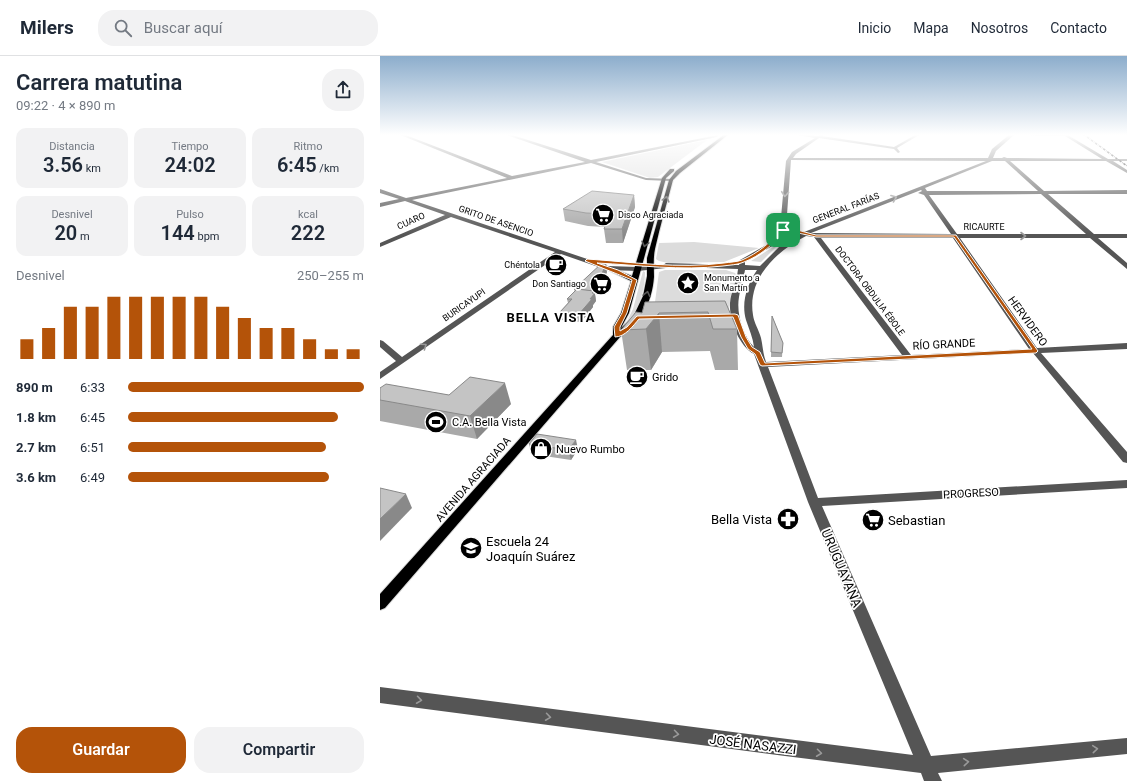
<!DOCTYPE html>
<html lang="es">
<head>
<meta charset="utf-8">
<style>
  body { margin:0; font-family:Roboto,sans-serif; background:#f2f2f3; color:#1f2937; height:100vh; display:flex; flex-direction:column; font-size:15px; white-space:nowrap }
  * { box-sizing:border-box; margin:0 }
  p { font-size:13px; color:#747a83 }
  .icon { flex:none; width:22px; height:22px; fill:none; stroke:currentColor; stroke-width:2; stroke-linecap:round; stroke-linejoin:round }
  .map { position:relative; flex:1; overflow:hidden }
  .panel { display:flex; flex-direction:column; background:#fff; width:380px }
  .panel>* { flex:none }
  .pin { position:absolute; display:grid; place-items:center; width:34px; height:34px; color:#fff; margin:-17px; border-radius:8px; box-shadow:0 2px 6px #0006 }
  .round { display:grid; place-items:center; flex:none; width:42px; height:42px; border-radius:16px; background:#f2f2f3 }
  .head { display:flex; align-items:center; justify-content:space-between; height:68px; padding:0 16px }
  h1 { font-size:22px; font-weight:600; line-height:30px }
  .figures { display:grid; grid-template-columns:repeat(3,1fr); gap:6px; height:68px; padding:4px 16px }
  .figures div { display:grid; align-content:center; border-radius:10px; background:#f2f2f3; text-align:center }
  .figures b { font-size:20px; font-weight:600 }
  .figures small { font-size:11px; font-weight:400 }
  .figures p { font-size:11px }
  .chart { height:112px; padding:8px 16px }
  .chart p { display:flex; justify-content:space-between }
  .chart svg { width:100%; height:72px; margin-top:4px; stroke:#b45309; stroke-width:6 }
  .button { display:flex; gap:8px; margin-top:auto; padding:8px 16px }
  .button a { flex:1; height:46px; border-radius:16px; background:#b45309; color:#fff; font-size:16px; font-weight:600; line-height:46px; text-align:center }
  .button a+a { background:#f2f2f3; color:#1f2937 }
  ul { padding:0 16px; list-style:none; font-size:13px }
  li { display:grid; grid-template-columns:64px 48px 1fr; align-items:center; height:30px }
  li i { height:10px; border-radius:5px; background:#b45309 }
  header { display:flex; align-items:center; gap:24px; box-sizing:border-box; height:56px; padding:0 20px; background:#fff; border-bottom:1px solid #e0e1e3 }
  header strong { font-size:19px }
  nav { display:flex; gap:22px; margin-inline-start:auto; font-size:14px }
  .search { width:280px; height:36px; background:#f2f2f3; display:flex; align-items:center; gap:10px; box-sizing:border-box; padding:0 14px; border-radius:16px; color:#747a83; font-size:15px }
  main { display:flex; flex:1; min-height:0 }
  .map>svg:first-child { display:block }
</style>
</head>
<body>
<header>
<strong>Milers</strong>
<div class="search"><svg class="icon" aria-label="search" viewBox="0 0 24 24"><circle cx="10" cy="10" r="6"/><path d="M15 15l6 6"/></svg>Buscar aquí</div>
<nav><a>Inicio</a><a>Mapa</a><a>Nosotros</a><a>Contacto</a></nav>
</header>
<main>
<section class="panel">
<div class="head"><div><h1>Carrera matutina</h1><p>09:22 · 4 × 890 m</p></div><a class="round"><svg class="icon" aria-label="share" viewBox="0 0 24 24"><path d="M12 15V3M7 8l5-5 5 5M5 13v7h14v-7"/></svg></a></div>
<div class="figures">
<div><p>Distancia</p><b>3.56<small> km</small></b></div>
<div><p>Tiempo</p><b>24:02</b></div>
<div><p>Ritmo</p><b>6:45<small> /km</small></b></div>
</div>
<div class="figures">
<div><p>Desnivel</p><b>20<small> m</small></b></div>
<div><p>Pulso</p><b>144<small> bpm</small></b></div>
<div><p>kcal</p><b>222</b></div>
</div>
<div class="chart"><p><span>Desnivel</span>250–255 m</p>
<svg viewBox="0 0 160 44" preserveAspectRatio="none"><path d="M5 44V32M15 44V25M25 44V12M35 44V12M45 44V6M55 44V6M65 44V6M75 44V6M85 44V6M95 44V12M105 44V19M115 44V25M125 44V25M135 44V32M145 44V38M155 44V38"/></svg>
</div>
<ul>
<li><b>890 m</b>6:33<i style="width:100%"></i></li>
<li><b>1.8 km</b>6:45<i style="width:89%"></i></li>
<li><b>2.7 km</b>6:51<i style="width:84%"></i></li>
<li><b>3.6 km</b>6:49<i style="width:85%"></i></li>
</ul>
<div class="button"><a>Guardar</a><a>Compartir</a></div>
</section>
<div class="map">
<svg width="747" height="725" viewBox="0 0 747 725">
  <rect width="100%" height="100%" fill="#fff"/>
  <g fill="#dcdcdc">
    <path d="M327 84 278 121 270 122 222 106Z"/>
    <path d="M407 176 416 177 401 186 381 206 371 205 393 191Z"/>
    <path d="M314 186 379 192 344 206 288 207 279 205 276 203 279 187Z"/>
    <path d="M285 214H346L355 217 357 220 351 238 349 254 275 246 279 216Z"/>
    <path d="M263 215 265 216C265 233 259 257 246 267L253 253Z"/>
  </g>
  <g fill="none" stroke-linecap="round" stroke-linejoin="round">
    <g stroke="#dbdbdb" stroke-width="2">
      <path id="major" d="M345 78H349L300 117 293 124C287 147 280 170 275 193 273 203 274 212 274 221 272 247 261 266 240 281L5 552 0 554V538L233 279V271L241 257 251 225 224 212 229 211 252 220 282 122 290 113H294V115L286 122 249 257 241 272 253 261 263 240 267 220V202L289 124 296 115Z"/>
    </g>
    <path fill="#555" fill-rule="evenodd" d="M18 78H23L132 120 205 106 124 78H129L211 104 338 79 337 81 216 106 266 122 293 123V125H291L266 124 211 107 32 144 228 210 258 211 283 209 286 207 359 209 360 204 388 188 400 173 406 105 412 96 435 82 417 79 415 78 438 80 445 78 442 80 514 91 537 78H541L517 92 520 96 518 97 514 93 439 82 416 98 413 102H608L612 93 629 79 628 78H686L728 103H747V105H733L747 114V117L726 105H630L664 135 747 134V138H668L714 178H747V182H718L747 207V213L710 182H580L657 292 747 287V293L661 297 747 396V407L743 406 653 297 388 311 438 442 747 424V432L442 450 551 700 747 682V698L558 717 562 725H544L541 717 405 700 0 647V631L533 699 428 446 374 298C359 290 349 264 350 247 351 235 357 225 358 213L295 211 258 215 227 214 181 198 0 323V316L16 305 0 291V284L3 285 22 301 175 196 71 161 0 191V187L65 159 25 145 0 151V147L19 143 0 137V133L26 142 127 122ZM634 79 685 80 722 103 627 102 624 101 622 102H613L616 95ZM411 104 606 105 424 176 406 172ZM612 105H625L658 135H547L545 132ZM541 134 542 135 538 137 544 139 571 178 431 177ZM661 138 706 178H577L549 139ZM404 175 419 178 401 189 380 210 365 209V206L392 190ZM426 180 434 181 522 299 386 306C383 298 383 291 381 282 379 274 374 267 373 259 367 223 396 195 426 180ZM441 182H573L649 293 531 299ZM365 214H377C367 229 361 246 366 264 369 273 373 282 374 291 363 280 356 257 359 241 360 232 364 223 365 214Z"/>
    <use href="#major" fill="#000" fill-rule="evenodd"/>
    <path stroke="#000" stroke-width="1.5" stroke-dasharray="2.5 1 0.5 1" stroke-linecap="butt" d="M703 78 747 110"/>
  </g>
  <g fill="#a9a9a9">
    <path d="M254 139 255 151 243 187H226L224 173 225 171 208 170 185 165 183 153Z"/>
    <path d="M227 216 219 234 215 238 216 245 213 249V251L201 266 182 264 180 256 188 247 187 243 195 236 194 233Z"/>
    <path d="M345 245 357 273 358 314H335L330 295 282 296 271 314H247L241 274 262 257Z"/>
    <path d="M392 260 403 287 402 301H391Z"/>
    <path d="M0 332 69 339 131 348 97 383 0 365Z"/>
    <path d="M149 388 198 393 191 404 151 398Z"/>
  </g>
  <g fill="#898989">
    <path d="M254 139 255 151 243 187 242 173Z"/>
    <path d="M226 208 227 216 219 234 215 238 216 245 213 249V251L201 266 199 258 210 235Z"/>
    <path d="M279 257 282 296 271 314 266 273Z"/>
    <path d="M125 327 131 348 97 383 90 360Z"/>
    <path d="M196 384 198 393 191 404 188 394Z"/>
    <path d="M26 438 32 452 0 485V463Z"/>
  </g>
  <g fill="#c4c4c4" stroke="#898989">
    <path d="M212 135 254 139 242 173H224L230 158 206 157 183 153Z"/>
    <path d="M222 207 226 208 218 227 210 235 194 233Z"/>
    <path d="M197 233 214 235 212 237H215L210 243H212L199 258 180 256 192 243H187Z"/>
    <path d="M345 245 357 273H333L328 256 279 257 266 273 241 274 256 256 262 257 265 246Z"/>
    <path d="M392 260 403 287 402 297 391 296Z"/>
    <path d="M90 321 125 327 90 360 0 344V332L6 328 69 339Z"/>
    <path d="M157 378 196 384 188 394 149 388Z"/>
    <path d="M0 432 26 438 0 463Z"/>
  </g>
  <defs><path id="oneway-chevron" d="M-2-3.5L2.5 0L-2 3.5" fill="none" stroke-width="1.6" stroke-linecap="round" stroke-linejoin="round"/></defs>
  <g stroke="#999">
    <use href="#oneway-chevron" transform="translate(405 138) rotate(95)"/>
    <use href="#oneway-chevron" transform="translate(514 142) rotate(-21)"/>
    <use href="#oneway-chevron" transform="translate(643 180)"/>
    <use href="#oneway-chevron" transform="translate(44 290) rotate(-35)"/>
    <use href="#oneway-chevron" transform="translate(39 644) rotate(8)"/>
    <use href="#oneway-chevron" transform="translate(168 661) rotate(8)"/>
    <use href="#oneway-chevron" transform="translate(296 678) rotate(8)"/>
    <use href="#oneway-chevron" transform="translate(715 693) rotate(-5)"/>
    <use href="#oneway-chevron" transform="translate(439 697) rotate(7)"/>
    <use href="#oneway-chevron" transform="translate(586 706) rotate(-5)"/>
  </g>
  <g stroke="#595959">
    <use href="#oneway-chevron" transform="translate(286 143) rotate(-75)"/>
    <use href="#oneway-chevron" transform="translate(265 188) rotate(104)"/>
    <use href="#oneway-chevron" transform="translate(267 238) rotate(-77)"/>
  </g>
  <linearGradient id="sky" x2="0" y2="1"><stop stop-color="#8cadcc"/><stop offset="0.44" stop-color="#fff"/><stop offset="1" stop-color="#fff" stop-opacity="0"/></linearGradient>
  <rect width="747" height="179" fill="url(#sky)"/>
  <path fill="#b45309" stroke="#fff" fill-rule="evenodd" d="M402 172 417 174 436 179H576L658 295 656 297 382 310 380 309 375 298 368 293 361 281 353 261 259 263C253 270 245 281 235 281L234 271 242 257 252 224 205 205 207 203C252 206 299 213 344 207 350 206 357 206 362 204 378 197 392 186 402 172ZM405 174 436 181H574L652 293 385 307 380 296 372 291 366 281 358 259 355 258 257 260 247 271 240 275V271L247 257 257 224 238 214 217 207C258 209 301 215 343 210 349 209 358 209 364 206 380 200 394 188 405 174Z"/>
  <defs>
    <g id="supermarket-disc" transform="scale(1.15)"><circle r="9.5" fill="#000" stroke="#fff"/><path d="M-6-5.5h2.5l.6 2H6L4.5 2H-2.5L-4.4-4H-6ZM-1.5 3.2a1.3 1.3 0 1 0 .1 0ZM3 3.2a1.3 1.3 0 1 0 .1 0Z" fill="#fff"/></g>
    <g id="cafe-disc" transform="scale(1.15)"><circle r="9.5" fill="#000" stroke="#fff"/><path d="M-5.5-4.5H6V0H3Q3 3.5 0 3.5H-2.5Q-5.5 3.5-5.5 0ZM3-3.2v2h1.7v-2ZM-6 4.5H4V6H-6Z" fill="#fff"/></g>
    <g id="sight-disc" transform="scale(1.15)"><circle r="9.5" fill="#000" stroke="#fff"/><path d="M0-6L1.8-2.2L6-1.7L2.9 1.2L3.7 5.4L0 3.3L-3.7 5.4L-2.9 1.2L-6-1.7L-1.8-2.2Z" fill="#fff"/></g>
    <g id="stadium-disc" transform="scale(1.15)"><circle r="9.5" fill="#000" stroke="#fff"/><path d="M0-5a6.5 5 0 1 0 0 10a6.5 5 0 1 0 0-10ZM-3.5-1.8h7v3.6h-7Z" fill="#fff"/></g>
    <g id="shop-disc" transform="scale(1.15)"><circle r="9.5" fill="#000" stroke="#fff"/><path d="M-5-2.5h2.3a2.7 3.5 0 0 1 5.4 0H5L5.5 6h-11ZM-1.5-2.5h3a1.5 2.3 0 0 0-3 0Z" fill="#fff"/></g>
    <g id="pharmacy-disc" transform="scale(1.15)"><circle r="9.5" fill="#000" stroke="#fff"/><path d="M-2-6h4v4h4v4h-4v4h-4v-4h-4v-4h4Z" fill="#fff"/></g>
    <g id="school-disc" transform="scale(1.15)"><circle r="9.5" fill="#000" stroke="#fff"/><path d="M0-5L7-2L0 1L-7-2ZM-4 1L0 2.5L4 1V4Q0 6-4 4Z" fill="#fff"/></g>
  </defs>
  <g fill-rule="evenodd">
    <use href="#supermarket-disc" x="223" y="159"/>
    <use href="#cafe-disc" x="176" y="209"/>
    <use href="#sight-disc" x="308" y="227"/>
    <use href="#supermarket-disc" x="221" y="228"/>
    <use href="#cafe-disc" x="257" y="321"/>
    <use href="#stadium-disc" x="56" y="366"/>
    <use href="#shop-disc" x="161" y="393"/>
    <use href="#pharmacy-disc" x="408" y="463"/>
    <use href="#supermarket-disc" x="493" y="464"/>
    <use href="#school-disc" x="91" y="492"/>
  </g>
  <g text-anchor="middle" stroke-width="3.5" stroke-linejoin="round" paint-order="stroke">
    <g font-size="9" fill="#000" stroke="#fff">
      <text transform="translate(466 152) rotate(-21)" y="3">GENERAL FARÍAS</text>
      <text transform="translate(31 165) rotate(-24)" y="3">CUARO</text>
      <text transform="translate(116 165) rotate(19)" y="3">GRITO DE ASENCIO</text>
      <text x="604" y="174">RICAURTE</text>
      <text transform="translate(490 235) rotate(53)" y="3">DOCTORA OBDULIA ÉBOLE</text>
      <text transform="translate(84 249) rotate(-35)" y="3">BURICAYUPI</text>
    </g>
    <g font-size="9" fill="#000" stroke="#fff" text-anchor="start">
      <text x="238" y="162">Disco Agraciada</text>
      <text x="160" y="212" text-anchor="end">Chéntola</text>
      <text x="324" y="225">Monumento a<tspan x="324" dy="10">San Martín</tspan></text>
      <text x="206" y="231" text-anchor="end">Don Santiago</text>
    </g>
    <g font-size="11" fill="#000" stroke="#fff">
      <text transform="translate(648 265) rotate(54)" y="4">HERVIDERO</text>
      <text transform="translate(564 288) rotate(-3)" y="4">RÍO GRANDE</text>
      <text transform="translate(93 423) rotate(-49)" y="4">AVENIDA AGRACIADA</text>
      <text transform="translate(591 437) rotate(-3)" y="4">PROGRESO</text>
    </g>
    <g font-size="11" fill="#000" stroke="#fff" text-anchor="start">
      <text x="272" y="325">Grido</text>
      <text x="72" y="370">C.A. Bella Vista</text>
      <text x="176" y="397">Nuevo Rumbo</text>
    </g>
    <g font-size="13" font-weight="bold" letter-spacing="1" fill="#000" stroke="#fff">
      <text x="171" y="266">BELLA VISTA</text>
    </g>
    <g font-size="13" fill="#000" stroke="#fff" text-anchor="start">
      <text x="392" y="468" text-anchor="end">Bella Vista</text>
      <text x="508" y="469">Sebastian</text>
      <text x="106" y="490">Escuela 24<tspan x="106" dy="15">Joaquín Suárez</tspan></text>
    </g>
    <g font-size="13" fill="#000" stroke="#fff">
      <text transform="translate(462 512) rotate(67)" y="5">URUGUAYANA</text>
      <text transform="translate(373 688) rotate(7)" y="5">JOSÉ NASAZZI</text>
    </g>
  </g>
</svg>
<div class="pin" style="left:403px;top:174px;background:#1e9e55"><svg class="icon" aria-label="arrive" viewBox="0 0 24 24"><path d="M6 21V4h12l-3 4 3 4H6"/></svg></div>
</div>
</main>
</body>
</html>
